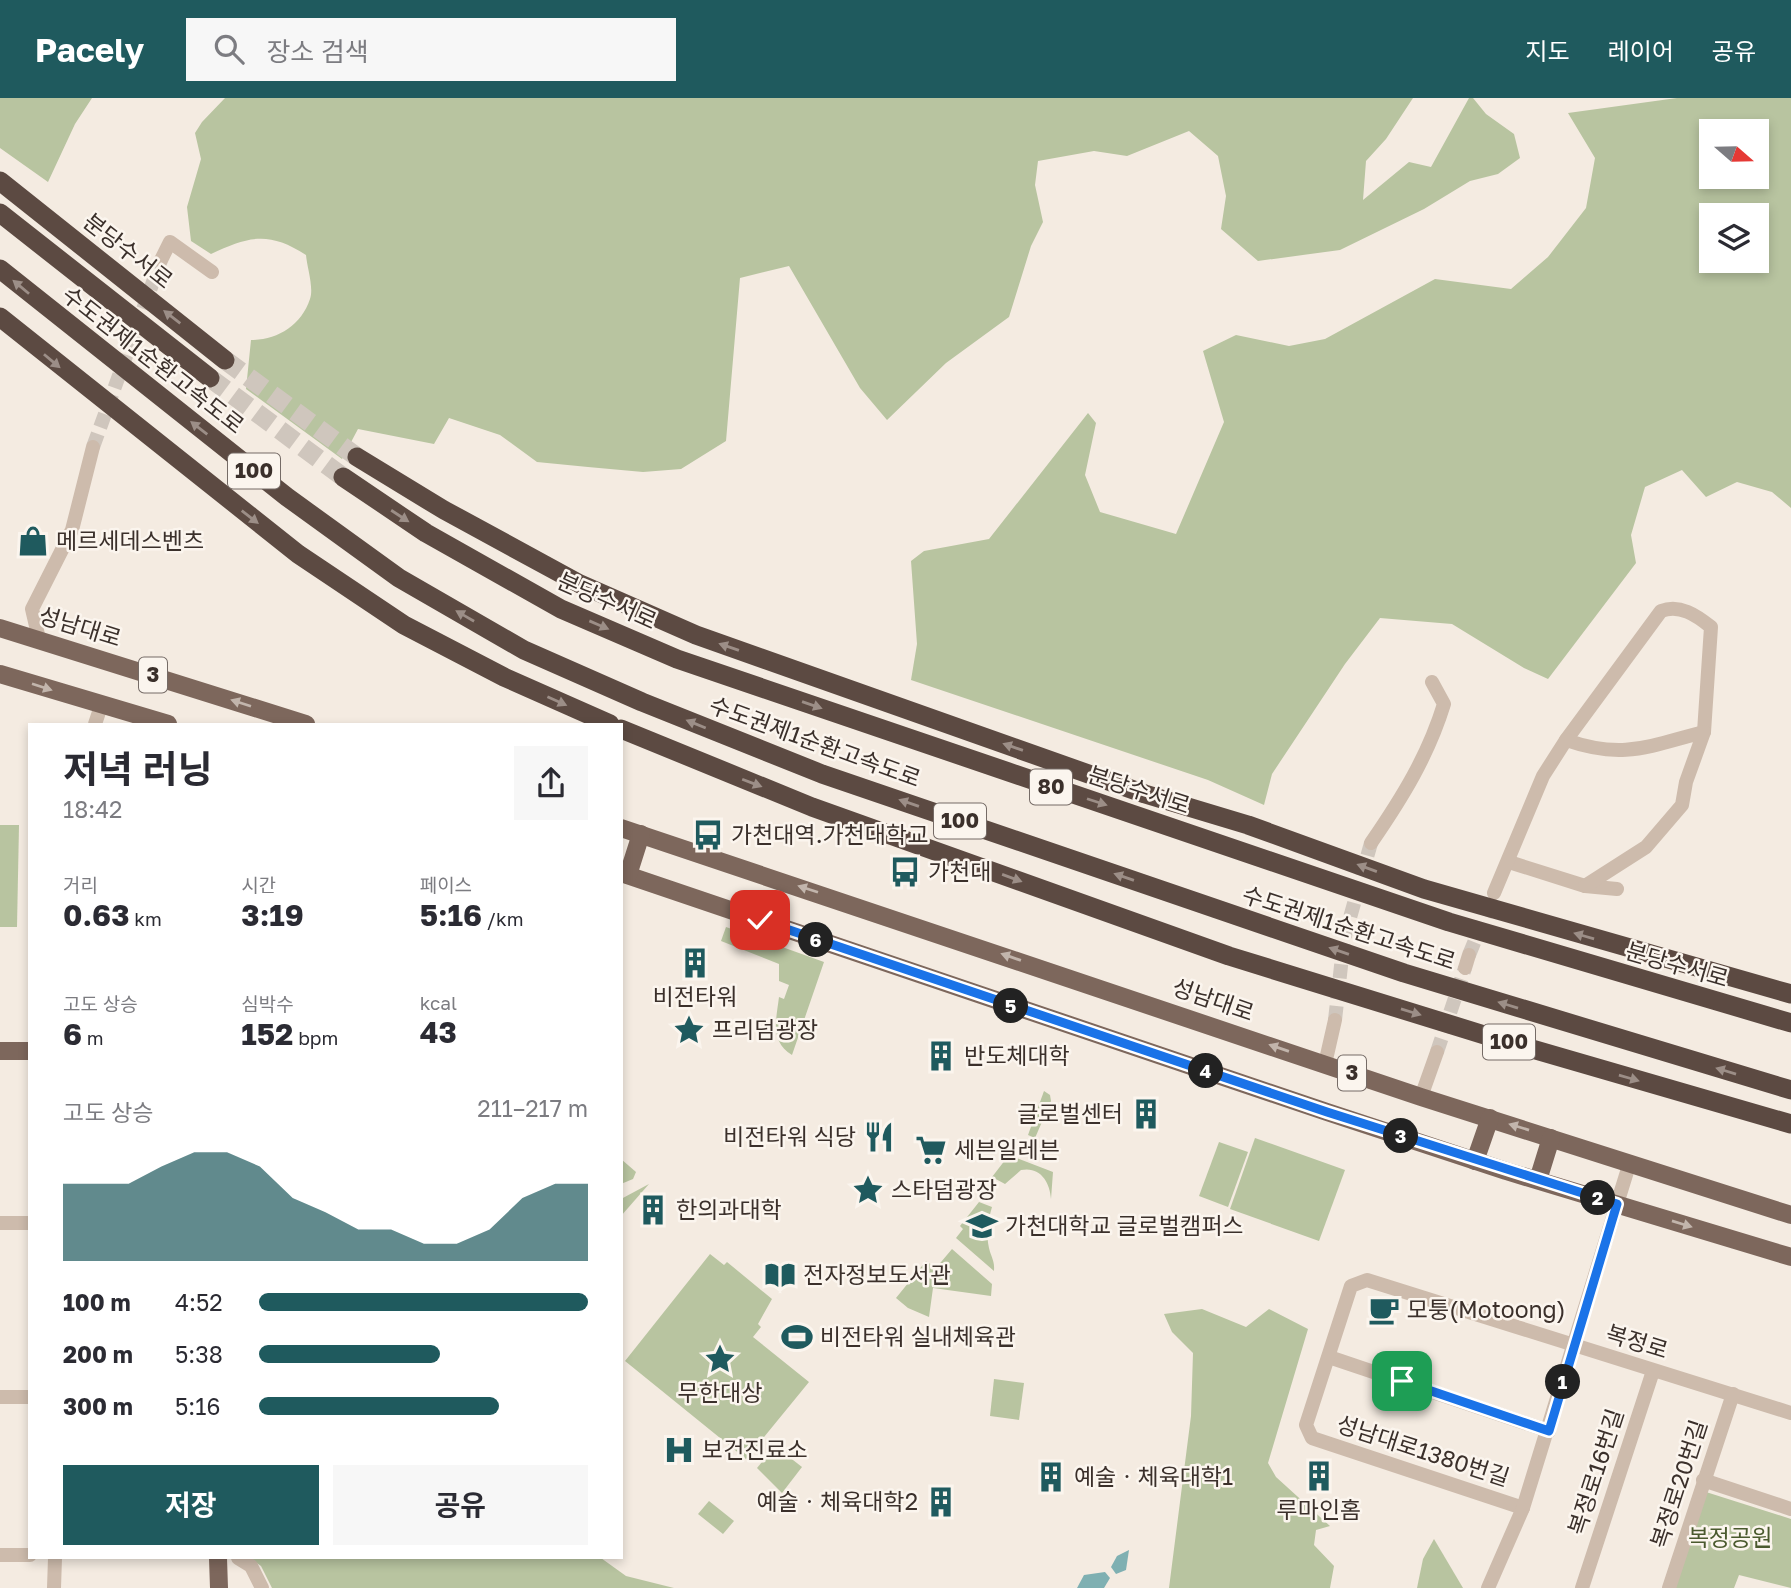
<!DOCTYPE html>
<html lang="ko">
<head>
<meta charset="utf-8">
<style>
  body { margin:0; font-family:"Golos Text","Noto Sans KR",sans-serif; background:#f7f7f7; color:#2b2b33; height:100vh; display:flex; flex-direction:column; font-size:26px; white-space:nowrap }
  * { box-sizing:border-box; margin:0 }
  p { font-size:23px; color:#7c7c81 }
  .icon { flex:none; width:38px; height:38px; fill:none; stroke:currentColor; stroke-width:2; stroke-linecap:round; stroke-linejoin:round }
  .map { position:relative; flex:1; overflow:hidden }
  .sheet { position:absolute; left:28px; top:625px; width:595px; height:836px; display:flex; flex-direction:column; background:#fff; border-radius:0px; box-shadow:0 4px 10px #0003 }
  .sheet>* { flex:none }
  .needle { width:46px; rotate:110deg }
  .controls { position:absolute; left:1699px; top:21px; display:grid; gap:14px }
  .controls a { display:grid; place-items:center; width:70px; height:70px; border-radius:0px; background:#fff; box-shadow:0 4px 10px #0003; font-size:35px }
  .pin { position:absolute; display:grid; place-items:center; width:60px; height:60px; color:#fff; margin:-30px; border-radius:14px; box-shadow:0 4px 10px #0006 }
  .km { position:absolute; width:35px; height:35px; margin:-18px; border-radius:50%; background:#222; color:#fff; font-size:19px; line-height:35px; text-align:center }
  .round { display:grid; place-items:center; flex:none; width:74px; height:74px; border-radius:0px; background:#f7f7f7 }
  .overview { display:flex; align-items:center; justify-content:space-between; height:119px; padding:0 35px }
  h1 { font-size:38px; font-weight:700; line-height:52px }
  .figures { display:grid; grid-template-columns:repeat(3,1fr); gap:10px; height:119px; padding:7px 35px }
  .figures div { display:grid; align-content:center }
  .figures b { font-size:30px; font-weight:700 }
  .figures small { font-size:19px; font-weight:400 }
  .figures p { font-size:19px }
  .chart { height:196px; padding:14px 35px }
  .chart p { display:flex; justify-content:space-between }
  .chart svg { width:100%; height:126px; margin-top:7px; fill:#1f5a5e; opacity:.7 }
  .action { display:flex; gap:14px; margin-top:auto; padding:14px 35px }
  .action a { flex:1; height:80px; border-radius:0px; background:#1f5a5e; color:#fff; font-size:28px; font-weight:700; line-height:80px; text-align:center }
  .action a+a { background:#f7f7f7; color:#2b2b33 }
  ul { padding:0 35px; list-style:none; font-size:23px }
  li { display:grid; grid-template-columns:112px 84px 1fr; align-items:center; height:52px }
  li i { height:18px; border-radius:9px; background:#1f5a5e }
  header { display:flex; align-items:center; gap:42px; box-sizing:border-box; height:98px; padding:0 35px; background:#1f5a5e; color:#fff }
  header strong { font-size:33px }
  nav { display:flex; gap:38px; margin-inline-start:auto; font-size:24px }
  .search { width:490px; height:63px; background:#f7f7f7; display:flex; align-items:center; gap:18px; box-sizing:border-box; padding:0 24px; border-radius:0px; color:#7c7c81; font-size:26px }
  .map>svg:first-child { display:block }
</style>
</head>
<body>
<header>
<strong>Pacely</strong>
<div class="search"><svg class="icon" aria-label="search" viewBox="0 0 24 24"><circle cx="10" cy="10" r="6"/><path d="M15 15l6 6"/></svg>장소 검색</div>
<nav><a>지도</a><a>레이어</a><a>공유</a></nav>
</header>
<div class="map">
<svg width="1791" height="1490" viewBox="0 0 1791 1490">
  <rect width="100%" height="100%" fill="#f4ebe1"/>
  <g fill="#b8c4a0" fill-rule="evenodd">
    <path d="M0 0H92L75 26 48 84 0 50Z"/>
    <path d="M225 0H1413L1386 41 1366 63 1363 102 1409 64 1431 69 1469 0H1473L1486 16 1514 36 1520 60 1498 76 1470 83 1424 111 1340 152 1258 163 1221 131 1226 98 1218 58 1189 33 1127 58 1094 53 1038 63 1035 87 1043 124 1031 148 1009 219 946 265 887 322 860 290 789 168 740 180 726 343 681 371 643 374 588 369 537 364 500 337 449 320 434 346 358 331 342 361 246 291 251 242C277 242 301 228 310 201 314 190 307 169 306 157 269 133 249 138 211 156L191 143 187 109 201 61 195 35 202 24Z"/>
    <path d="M1677 0H1791V410L1772 394 1737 384 1706 399 1682 372 1645 389 1631 437 1636 465 1548 581 1524 570 1452 526 1380 520 1345 566 1272 676 1264 707 1208 682 911 582 917 546 911 463 924 453 989 441 1088 315 1096 325 1085 377 1100 414 1176 436 1224 324 1203 253 1236 237 1289 248 1325 241 1435 181 1511 191 1548 159 1586 110 1595 60 1568 15ZM1712 33H1757V79H1712ZM1712 117H1757V163H1712Z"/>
    <path d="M0 727H19L17 829H0Z"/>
    <path d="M726 829 824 864 792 957C770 943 776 923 779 899L784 901 789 887 779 883V866L721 843Z"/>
    <path d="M1044 993 1050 997 1051 1003 1035 1040 1028 1037Z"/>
    <path d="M1255 1040 1345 1072 1319 1143 1230 1111Z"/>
    <path d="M1219 1044 1248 1054 1228 1109 1199 1098Z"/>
    <path d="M1009 1057 1053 1074 1051 1101C1050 1084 1040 1068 1021 1072L1005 1086 992 1079Z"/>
    <path d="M621 1061 636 1074 633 1081 621 1086Z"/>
    <path d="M649 1086 621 1118V1101Z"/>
    <path d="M979 1104 992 1109C988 1122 986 1137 989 1150 991 1159 995 1163 994 1173L956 1140 963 1131 960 1128Z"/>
    <path d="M952 1151 992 1186 991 1198 933 1190 929 1219 908 1210 896 1200 926 1163 936 1170Z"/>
    <path d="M710 1156 724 1167 727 1164 772 1201 758 1226 761 1229 753 1239 809 1284 746 1361 625 1263Z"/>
    <path d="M1202 1211 1246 1229 1269 1211 1308 1231 1268 1365 1276 1379 1330 1428 1316 1432 1314 1447 1334 1468 1330 1490H1169L1191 1318 1193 1255 1172 1234 1164 1216Z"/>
    <path d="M994 1281 1024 1285 1019 1322 990 1318Z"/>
    <path d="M775 1348 802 1369 782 1395 757 1370Z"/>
    <path d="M1706 1394 1791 1421V1490L1739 1477 1734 1490H1674Z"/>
    <path d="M709 1403 734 1423 723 1436 698 1416Z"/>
    <path d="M1434 1441 1463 1490H1417L1423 1461Z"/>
    <path d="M250 1460H601L626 1478 674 1490H272L261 1468Z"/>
  </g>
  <g fill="#7fb0b2">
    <path d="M1129 1452 1126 1472 1116 1476 1111 1469 1117 1458Z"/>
    <path d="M1105 1474 1110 1480 1104 1490H1077L1084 1477Z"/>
  </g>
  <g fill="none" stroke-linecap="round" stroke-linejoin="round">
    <g stroke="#cfc6bd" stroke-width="14" stroke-dasharray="14 7" stroke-linecap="butt">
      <path d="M93 349 161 162"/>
      <path d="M1469 857 1491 803"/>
      <path d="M1335 922 1344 841 1371 745"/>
      <path d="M1437 954 1465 870"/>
    </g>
    <g stroke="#cfc6bd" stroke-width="19" stroke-dasharray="19 10" stroke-linecap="butt">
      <path d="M225 262 357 359"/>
      <path d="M210 280 343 379"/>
    </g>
    <g stroke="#cdbbac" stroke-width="14">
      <path d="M161 162 170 144 212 174"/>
      <path d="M39 541 32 511 72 432 93 349"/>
      <path d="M95 626 101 608"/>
      <path d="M1566 642 1661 513C1680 506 1696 517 1711 529L1704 634"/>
      <path d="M1371 745C1402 700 1428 658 1444 606L1432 584"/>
      <path d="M1509 764 1585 788 1617 791"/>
      <path d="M1494 795 1543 678 1566 642C1623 662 1649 648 1704 634L1686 684 1682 707 1646 749 1585 788"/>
      <path d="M1465 870 1469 857"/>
      <path d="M1325 966 1335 922"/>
      <path d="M1421 999 1437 954"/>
      <path d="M0 1125H30"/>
      <path d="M1329 1259 1549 1333"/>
      <path d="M0 1299H30"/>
      <path d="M1703 1382 1791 1411"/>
      <path d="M1523 1410 1312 1340 1306 1327 1351 1188 1367 1182 1791 1315"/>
      <path d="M0 1457H30"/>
      <path d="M238 1460 251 1468 262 1490"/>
      <path d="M54 1490 55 1460"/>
      <path d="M1488 1490 1523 1410 1630 1064"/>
      <path d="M1582 1490 1653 1273"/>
      <path d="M1669 1490 1733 1296"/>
    </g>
    <g stroke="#7d675c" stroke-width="18">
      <path d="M0 530 306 626"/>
      <path d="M0 576 168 626"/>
      <path d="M621 730 1421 999 1791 1117"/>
      <path d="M621 775 1327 1014 1506 1073 1791 1159"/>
      <path d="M628 777 641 736"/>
      <path d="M0 953H30"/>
      <path d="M1475 1063 1490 1020"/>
      <path d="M1538 1082 1551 1040"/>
      <path d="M218 1460 219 1490"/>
    </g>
    <g stroke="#5c4a42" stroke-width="19">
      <path d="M0 83 225 262"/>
      <path d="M0 115 210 280"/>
      <path d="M0 171 287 399 399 480 524 552 642 604 822 676 1404 875 1791 992"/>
      <path d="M0 219 298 456 404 527 504 579 610 626"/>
      <path d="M357 359 444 412 580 486 696 537 1145 696 1248 727 1424 791 1791 896"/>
      <path d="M343 379 426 435 561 511 677 561 1449 824 1791 925"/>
      <path d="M621 631 812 709 1229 858 1494 940 1791 1026"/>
    </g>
  </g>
  <defs><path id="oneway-solid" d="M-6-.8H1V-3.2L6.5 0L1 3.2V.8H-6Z" transform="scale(1.75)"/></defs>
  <g fill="#9c8e87">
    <use href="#oneway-solid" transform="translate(21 189) rotate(-140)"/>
    <use href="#oneway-solid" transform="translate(172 219) rotate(-142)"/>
    <use href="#oneway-solid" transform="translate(52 263) rotate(40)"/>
    <use href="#oneway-solid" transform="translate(199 330) rotate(-142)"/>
    <use href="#oneway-solid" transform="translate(400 418) rotate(33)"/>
    <use href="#oneway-solid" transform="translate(250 419) rotate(38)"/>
    <use href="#oneway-solid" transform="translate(465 518) rotate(-150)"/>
    <use href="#oneway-solid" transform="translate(599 527) rotate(23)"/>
    <use href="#oneway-solid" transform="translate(729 549) rotate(-161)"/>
    <use href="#oneway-solid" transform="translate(557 603) rotate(24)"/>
    <use href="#oneway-solid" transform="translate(812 607) rotate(19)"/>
    <use href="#oneway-solid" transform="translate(696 626) rotate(-158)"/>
    <use href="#oneway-solid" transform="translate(1013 649) rotate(-161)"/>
    <use href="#oneway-solid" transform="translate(752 685) rotate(21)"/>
    <use href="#oneway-solid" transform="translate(1097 704) rotate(18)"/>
    <use href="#oneway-solid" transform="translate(909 705) rotate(-161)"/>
    <use href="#oneway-solid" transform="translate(1367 770) rotate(-160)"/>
    <use href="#oneway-solid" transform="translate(1124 779) rotate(-161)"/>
    <use href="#oneway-solid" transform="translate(1012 780) rotate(20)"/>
    <use href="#oneway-solid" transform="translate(1584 838) rotate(-164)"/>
    <use href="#oneway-solid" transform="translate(1339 853) rotate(-161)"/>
    <use href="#oneway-solid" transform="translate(1508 907) rotate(-163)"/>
    <use href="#oneway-solid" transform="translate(1411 914) rotate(17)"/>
    <use href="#oneway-solid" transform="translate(1726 973) rotate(-163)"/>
    <use href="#oneway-solid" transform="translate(1629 980) rotate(16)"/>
  </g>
  <g fill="#c2b5ac">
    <use href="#oneway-solid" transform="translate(42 589) rotate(18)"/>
    <use href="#oneway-solid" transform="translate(241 605) rotate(-162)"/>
    <use href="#oneway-solid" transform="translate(808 791) rotate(-162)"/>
    <use href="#oneway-solid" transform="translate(1011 859) rotate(-161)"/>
    <use href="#oneway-solid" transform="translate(1279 950) rotate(-161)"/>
    <use href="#oneway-solid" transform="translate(1519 1029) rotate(-163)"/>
    <use href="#oneway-solid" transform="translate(1682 1126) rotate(17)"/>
  </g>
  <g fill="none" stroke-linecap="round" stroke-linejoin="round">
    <g stroke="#fff" stroke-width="14">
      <path id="route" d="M760 822 1327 1014 1617 1106 1549 1333 1402 1283"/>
    </g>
    <use href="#route" stroke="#1a73e8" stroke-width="9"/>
  </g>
  <defs>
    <g id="shop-bare" transform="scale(2.415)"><path d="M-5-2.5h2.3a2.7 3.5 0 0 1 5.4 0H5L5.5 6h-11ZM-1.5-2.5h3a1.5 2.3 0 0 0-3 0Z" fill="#1f5a5e" stroke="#fbf5ee" stroke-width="2.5" paint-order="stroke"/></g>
    <g id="bus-bare" transform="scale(2.415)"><path d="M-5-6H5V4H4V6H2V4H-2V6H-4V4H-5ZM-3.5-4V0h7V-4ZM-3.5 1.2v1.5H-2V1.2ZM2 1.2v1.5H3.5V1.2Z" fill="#1f5a5e" stroke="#fbf5ee" stroke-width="2.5" paint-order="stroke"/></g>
    <g id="building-bare" transform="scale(2.415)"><path d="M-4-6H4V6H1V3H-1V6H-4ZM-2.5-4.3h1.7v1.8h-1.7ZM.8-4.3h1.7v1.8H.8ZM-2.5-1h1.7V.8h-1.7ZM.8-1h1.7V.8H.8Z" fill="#1f5a5e" stroke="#fbf5ee" stroke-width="2.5" paint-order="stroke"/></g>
    <g id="sight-bare" transform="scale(2.415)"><path d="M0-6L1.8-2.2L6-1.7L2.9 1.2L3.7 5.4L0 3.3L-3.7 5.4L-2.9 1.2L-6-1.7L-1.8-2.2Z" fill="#1f5a5e" stroke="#fbf5ee" stroke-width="2.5" paint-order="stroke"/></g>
    <g id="restaurant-bare" transform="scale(2.415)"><path d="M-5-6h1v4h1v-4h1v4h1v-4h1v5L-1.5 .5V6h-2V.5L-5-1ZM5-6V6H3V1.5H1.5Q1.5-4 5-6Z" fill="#1f5a5e" stroke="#fbf5ee" stroke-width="2.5" paint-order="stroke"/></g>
    <g id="supermarket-bare" transform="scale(2.415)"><path d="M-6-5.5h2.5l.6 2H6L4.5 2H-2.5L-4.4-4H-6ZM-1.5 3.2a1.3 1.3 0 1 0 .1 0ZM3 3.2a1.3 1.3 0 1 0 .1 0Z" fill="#1f5a5e" stroke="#fbf5ee" stroke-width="2.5" paint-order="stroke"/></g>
    <g id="university-bare" transform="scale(2.415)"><path d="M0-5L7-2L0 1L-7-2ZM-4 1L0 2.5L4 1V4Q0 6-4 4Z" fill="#1f5a5e" stroke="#fbf5ee" stroke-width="2.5" paint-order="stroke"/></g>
    <g id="library-bare" transform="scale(2.415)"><path d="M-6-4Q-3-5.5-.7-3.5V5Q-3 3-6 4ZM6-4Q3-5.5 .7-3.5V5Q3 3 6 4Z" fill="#1f5a5e" stroke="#fbf5ee" stroke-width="2.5" paint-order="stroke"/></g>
    <g id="cafe-bare" transform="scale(2.415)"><path d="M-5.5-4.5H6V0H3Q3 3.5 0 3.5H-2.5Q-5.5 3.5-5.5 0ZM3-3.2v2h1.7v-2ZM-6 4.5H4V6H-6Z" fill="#1f5a5e" stroke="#fbf5ee" stroke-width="2.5" paint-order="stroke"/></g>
    <g id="stadium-bare" transform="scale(2.415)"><path d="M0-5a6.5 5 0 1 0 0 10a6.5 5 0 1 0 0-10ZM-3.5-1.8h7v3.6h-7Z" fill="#1f5a5e" stroke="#fbf5ee" stroke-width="2.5" paint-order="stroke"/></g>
    <g id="hospital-bare" transform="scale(2.415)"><path d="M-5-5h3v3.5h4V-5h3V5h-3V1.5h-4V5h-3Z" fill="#1f5a5e" stroke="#fbf5ee" stroke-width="2.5" paint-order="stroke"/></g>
  </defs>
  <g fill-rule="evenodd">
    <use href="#shop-bare" x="33" y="443"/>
    <use href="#bus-bare" x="708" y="737"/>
    <use href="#bus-bare" x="905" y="774"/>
    <use href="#building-bare" x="695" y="865"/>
    <use href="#sight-bare" x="689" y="932"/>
    <use href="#building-bare" x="941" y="958"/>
    <use href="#building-bare" x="1146" y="1016"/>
    <use href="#restaurant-bare" x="879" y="1039"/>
    <use href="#supermarket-bare" x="931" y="1052"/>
    <use href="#sight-bare" x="868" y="1092"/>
    <use href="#building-bare" x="653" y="1112"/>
    <use href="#university-bare" x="982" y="1128"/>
    <use href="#library-bare" x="780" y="1177"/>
    <use href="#cafe-bare" x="1384" y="1212"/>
    <use href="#stadium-bare" x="797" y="1239"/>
    <use href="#sight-bare" x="720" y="1261"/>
    <use href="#hospital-bare" x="679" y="1352"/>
    <use href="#building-bare" x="1319" y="1378"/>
    <use href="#building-bare" x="1051" y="1379"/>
    <use href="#building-bare" x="941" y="1404"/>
  </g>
  <g text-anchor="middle" stroke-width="5" stroke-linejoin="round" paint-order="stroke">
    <g fill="#fbf5ee" stroke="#756b66" stroke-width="2">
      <rect x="228" y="355.5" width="52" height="35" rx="5"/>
      <rect x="139" y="559.5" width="28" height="35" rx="5"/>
      <rect x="1030" y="671.5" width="42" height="35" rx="5"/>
      <rect x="934" y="705.5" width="52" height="35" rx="5"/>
      <rect x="1483" y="926.5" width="52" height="35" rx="5"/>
      <rect x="1338" y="957.5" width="28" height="35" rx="5"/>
    </g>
    <g font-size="21" font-weight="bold" fill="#3b302b">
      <text x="254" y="380">100</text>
      <text x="153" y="584">3</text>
      <text x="1051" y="696">80</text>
      <text x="960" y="730">100</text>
      <text x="1509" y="951">100</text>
      <text x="1352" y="982">3</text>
    </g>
    <g font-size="23" fill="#3b302b" stroke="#fbf5ee">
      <text transform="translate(128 153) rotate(38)" y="8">분당수서로</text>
      <text transform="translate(153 262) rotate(38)" y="8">수도권제1순환고속도로</text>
      <text transform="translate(607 503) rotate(24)" y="8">분당수서로</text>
      <text transform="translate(80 529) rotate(17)" y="8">성남대로</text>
      <text transform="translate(815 644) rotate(20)" y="8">수도권제1순환고속도로</text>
      <text transform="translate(1139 692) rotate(18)" y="8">분당수서로</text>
      <text transform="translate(1349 830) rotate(18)" y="8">수도권제1순환고속도로</text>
      <text transform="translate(1677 867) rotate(16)" y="8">분당수서로</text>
      <text transform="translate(1213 902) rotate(19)" y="8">성남대로</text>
      <text transform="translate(1637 1244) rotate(17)" y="8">복정로</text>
      <text transform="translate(1423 1353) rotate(18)" y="8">성남대로1380번길</text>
      <text transform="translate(1596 1374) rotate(-72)" y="8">복정로16번길</text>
      <text transform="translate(1679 1386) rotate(-72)" y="8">복정로20번길</text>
    </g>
    <g font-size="23" fill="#3b302b" stroke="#fbf5ee" text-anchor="start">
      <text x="56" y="451">메르세데스벤츠</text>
      <text x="731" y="745">가천대역.가천대학교</text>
      <text x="928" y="782">가천대</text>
      <text x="695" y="907" text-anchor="middle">비전타워</text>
      <text x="712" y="940">프리덤광장</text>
      <text x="964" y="966">반도체대학</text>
      <text x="1123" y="1024" text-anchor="end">글로벌센터</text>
      <text x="856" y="1047" text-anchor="end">비전타워 식당</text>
      <text x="954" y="1060">세븐일레븐</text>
      <text x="891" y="1100">스타덤광장</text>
      <text x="676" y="1120">한의과대학</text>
      <text x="1005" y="1136">가천대학교 글로벌캠퍼스</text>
      <text x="803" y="1185">전자정보도서관</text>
      <text x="1407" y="1220">모퉁(Motoong)</text>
      <text x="820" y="1247">비전타워 실내체육관</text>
      <text x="720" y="1303" text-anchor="middle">무한대상</text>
      <text x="702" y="1360">보건진료소</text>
      <text x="1074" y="1387">예술ㆍ체육대학1</text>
      <text x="918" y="1412" text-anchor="end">예술ㆍ체육대학2</text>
      <text x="1319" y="1420" text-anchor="middle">루마인홈</text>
    </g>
    <g font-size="23" fill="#4a5a2e" stroke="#fbf5ee">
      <text x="1730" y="1448">복정공원</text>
    </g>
  </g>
</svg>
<div class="controls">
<a><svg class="needle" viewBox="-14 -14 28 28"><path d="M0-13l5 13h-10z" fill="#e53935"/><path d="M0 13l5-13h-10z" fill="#7c7c81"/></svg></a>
<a><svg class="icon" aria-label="layers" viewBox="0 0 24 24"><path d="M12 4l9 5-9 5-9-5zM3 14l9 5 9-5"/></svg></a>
</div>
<div class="pin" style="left:1402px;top:1283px;background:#1e9e55"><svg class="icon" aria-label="arrive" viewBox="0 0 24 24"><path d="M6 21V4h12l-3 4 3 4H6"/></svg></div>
<div class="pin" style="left:760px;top:822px;background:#d93025"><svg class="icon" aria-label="check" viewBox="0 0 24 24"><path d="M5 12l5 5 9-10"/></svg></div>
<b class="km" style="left:1563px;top:1284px">1</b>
<b class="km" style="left:1598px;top:1100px">2</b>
<b class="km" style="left:1401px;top:1038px">3</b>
<b class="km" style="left:1206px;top:973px">4</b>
<b class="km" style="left:1011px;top:908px">5</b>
<b class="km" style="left:816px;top:842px">6</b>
<section class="sheet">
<div class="overview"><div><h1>저녁 러닝</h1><p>18:42</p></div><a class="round"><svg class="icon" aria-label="share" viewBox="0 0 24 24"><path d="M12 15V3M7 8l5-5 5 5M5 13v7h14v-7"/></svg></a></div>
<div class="figures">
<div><p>거리</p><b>0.63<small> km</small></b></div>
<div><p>시간</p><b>3:19</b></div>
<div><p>페이스</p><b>5:16<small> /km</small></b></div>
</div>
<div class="figures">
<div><p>고도 상승</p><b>6<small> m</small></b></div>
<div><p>심박수</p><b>152<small> bpm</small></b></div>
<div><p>kcal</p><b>43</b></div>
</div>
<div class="chart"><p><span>고도 상승</span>211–217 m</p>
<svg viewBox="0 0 160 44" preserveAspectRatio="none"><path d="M0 44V17L10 17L20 17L30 11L40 6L50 6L60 11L70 22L80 27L90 33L100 33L110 38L120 38L130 33L140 22L150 17L160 17V44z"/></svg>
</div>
<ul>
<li><b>100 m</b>4:52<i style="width:100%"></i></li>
<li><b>200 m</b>5:38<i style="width:55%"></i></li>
<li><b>300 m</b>5:16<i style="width:73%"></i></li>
</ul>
<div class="action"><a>저장</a><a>공유</a></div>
</section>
</div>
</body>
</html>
